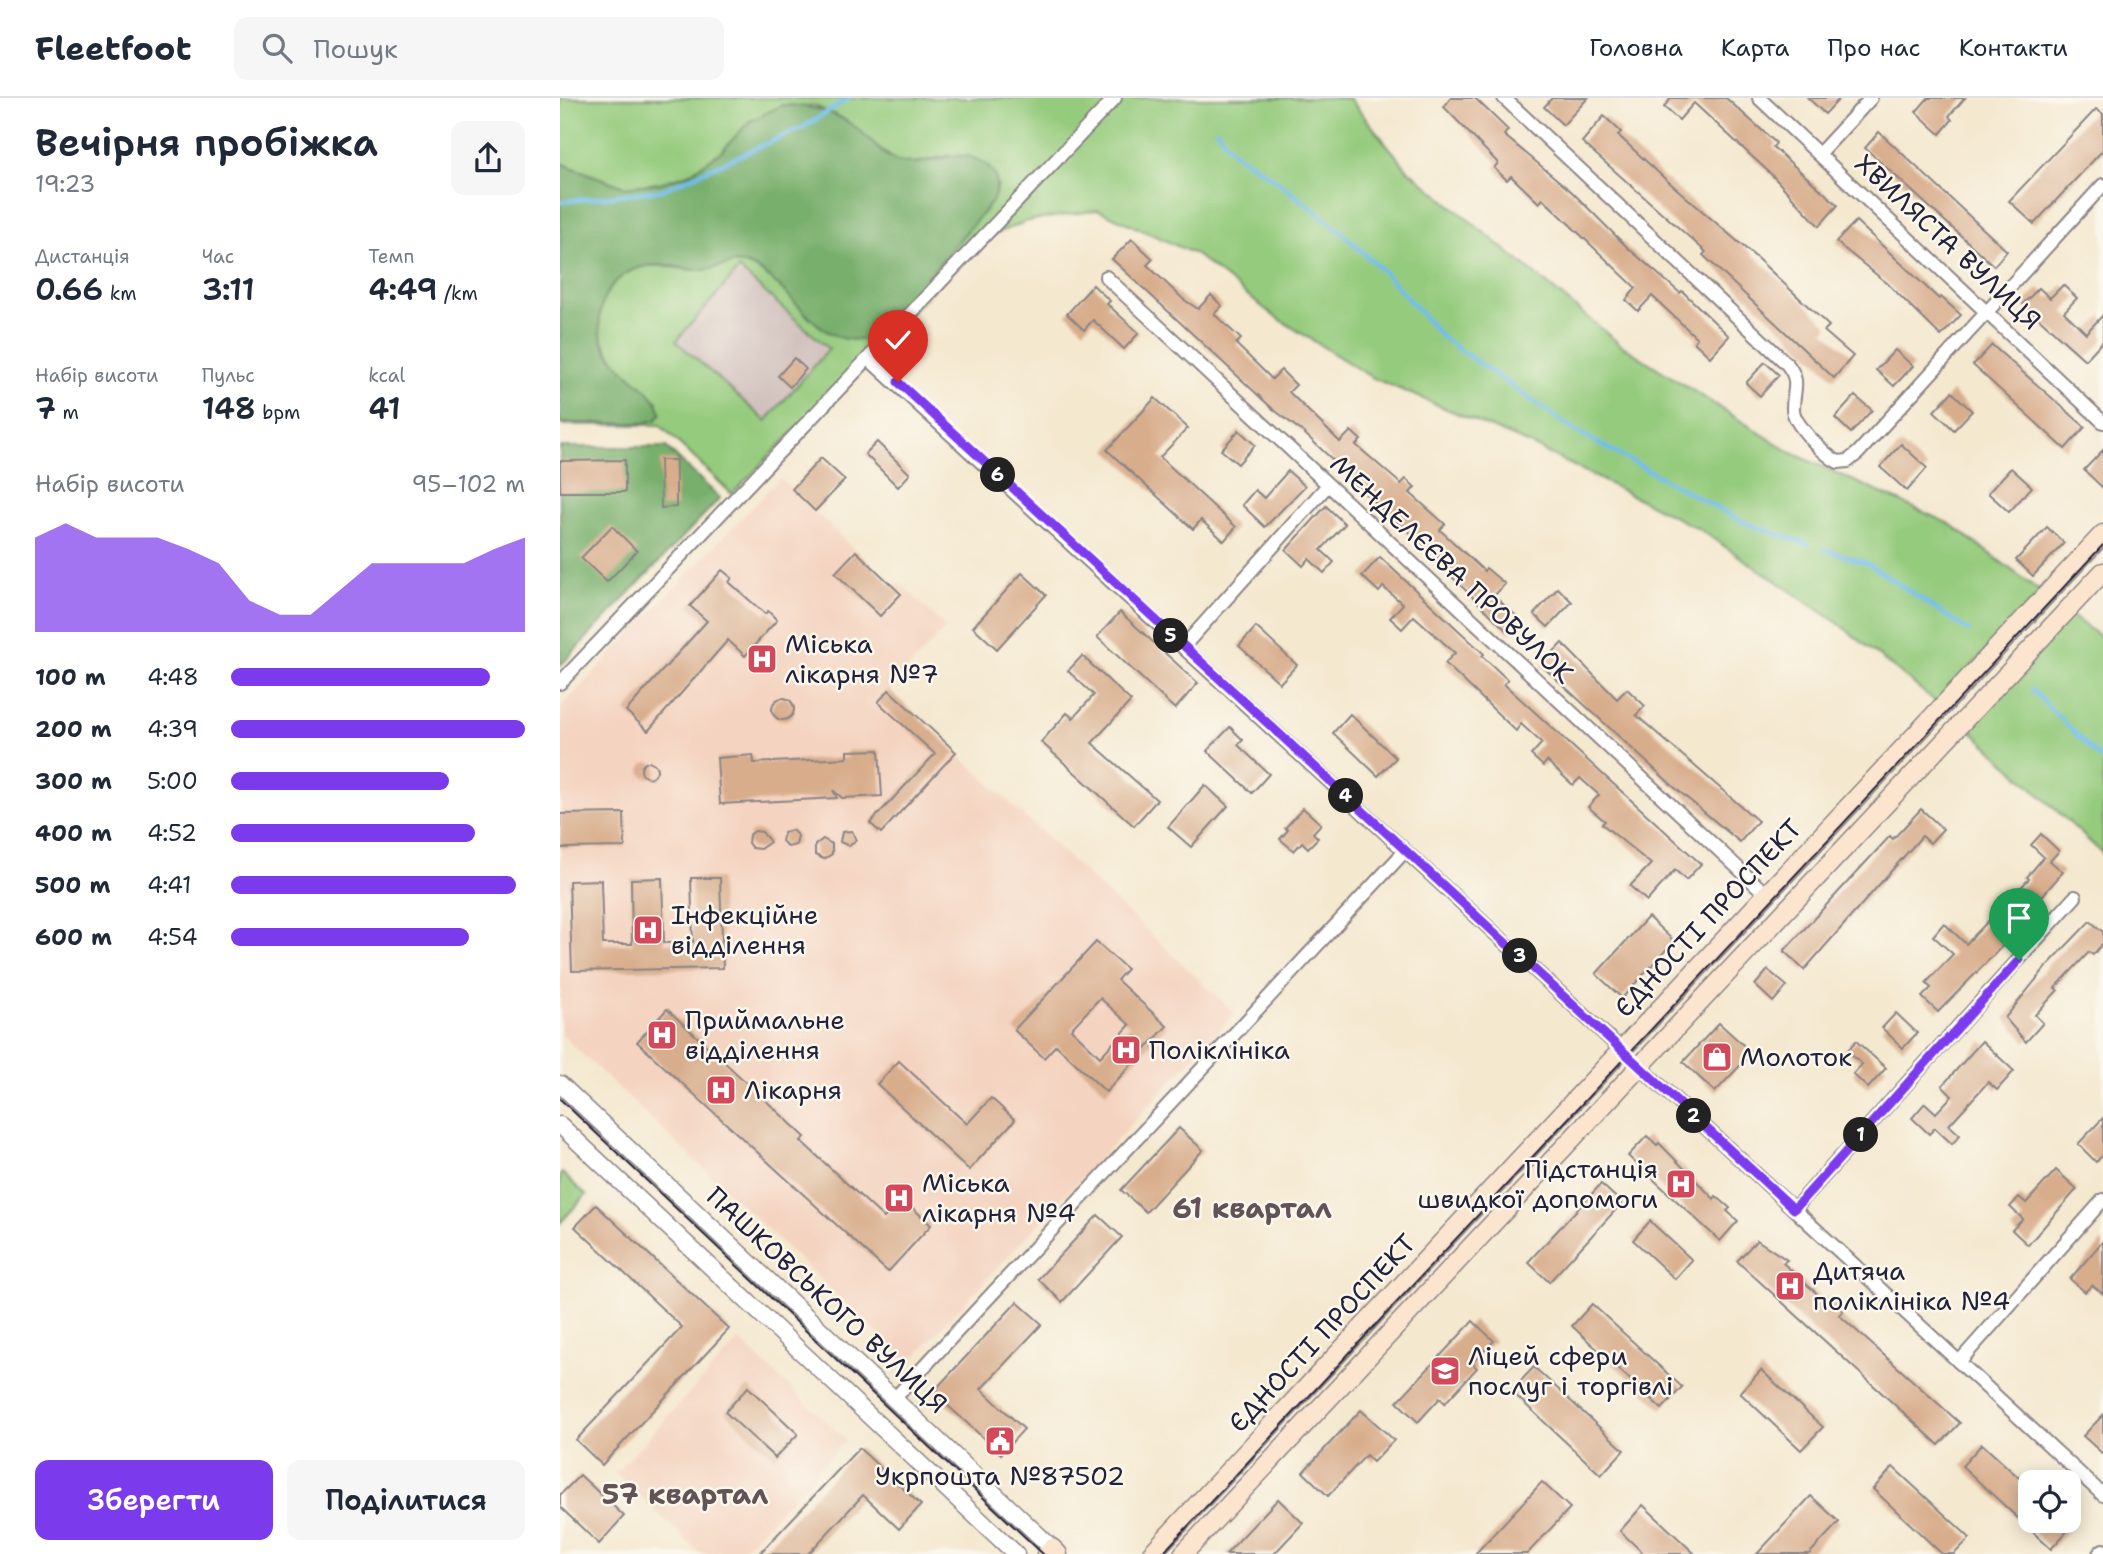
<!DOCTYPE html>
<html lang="uk">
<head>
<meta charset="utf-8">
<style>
  body { margin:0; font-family:"Shantell Sans",sans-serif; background:#f6f6f7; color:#1f2937; height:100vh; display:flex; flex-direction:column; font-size:26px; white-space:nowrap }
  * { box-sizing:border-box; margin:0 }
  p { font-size:23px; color:#747a83 }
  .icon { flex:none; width:38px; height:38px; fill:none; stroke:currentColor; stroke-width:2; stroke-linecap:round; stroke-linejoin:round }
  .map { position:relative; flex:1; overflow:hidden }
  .panel { display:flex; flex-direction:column; background:#fff; width:560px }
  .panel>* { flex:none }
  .buttons { position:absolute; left:1458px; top:1372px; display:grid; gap:14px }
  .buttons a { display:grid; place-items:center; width:63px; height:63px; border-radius:14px; background:#fff; box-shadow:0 4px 18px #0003; font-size:35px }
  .pin { position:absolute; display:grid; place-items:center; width:60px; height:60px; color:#fff; margin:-72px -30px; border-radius:50% 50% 50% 0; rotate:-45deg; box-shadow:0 0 7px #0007 }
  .pin .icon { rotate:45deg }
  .km { position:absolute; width:35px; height:35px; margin:-18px; border-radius:50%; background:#222; color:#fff; font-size:19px; line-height:35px; text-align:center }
  .round { display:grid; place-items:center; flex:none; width:74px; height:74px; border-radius:14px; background:#f6f6f7 }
  .summary { display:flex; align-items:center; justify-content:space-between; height:119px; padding:0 35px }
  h1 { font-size:38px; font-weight:600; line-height:52px }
  .figures { display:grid; grid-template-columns:repeat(3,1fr); gap:10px; height:119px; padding:7px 35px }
  .figures div { display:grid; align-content:center }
  .figures b { font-size:30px; font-weight:600 }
  .figures small { font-size:19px; font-weight:400 }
  .figures p { font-size:19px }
  .chart { height:196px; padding:14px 35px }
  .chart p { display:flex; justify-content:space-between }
  .chart svg { width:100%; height:126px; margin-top:7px; fill:#7c3aed; opacity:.7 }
  .button { display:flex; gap:14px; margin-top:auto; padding:14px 35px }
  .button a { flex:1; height:80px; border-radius:14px; background:#7c3aed; color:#fff; font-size:28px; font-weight:600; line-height:80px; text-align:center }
  .button a+a { background:#f6f6f7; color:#1f2937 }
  ul { padding:0 35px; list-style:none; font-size:23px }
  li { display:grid; grid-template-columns:112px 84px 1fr; align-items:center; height:52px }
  li i { height:18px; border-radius:9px; background:#7c3aed }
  header { display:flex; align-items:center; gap:42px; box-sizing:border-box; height:98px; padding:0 35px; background:#fff; border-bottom:2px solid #e0e1e3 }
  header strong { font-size:33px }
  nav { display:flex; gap:38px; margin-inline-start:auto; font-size:24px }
  .search { width:490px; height:63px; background:#f6f6f7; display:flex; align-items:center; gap:18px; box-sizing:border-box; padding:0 24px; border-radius:14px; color:#747a83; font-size:26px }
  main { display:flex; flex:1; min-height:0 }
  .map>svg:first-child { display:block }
</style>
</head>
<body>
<header>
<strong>Fleetfoot</strong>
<div class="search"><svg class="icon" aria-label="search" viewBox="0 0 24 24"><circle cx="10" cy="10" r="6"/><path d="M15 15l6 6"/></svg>Пошук</div>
<nav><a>Головна</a><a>Карта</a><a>Про нас</a><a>Контакти</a></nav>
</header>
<main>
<section class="panel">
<div class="summary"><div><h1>Вечірня пробіжка</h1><p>19:23</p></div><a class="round"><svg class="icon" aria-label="share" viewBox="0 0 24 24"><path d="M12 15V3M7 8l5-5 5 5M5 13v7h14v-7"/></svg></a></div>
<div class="figures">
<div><p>Дистанція</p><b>0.66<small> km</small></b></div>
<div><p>Час</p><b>3:11</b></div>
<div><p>Темп</p><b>4:49<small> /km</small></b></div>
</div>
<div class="figures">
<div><p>Набір висоти</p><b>7<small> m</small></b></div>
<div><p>Пульс</p><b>148<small> bpm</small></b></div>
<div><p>kcal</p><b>41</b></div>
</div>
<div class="chart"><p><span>Набір висоти</span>95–102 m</p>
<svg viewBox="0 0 160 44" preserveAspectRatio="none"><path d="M0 44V11L10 6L20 11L30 11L40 11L50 15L60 20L70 33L80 38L90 38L100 29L110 20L120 20L130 20L140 20L150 15L160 11V44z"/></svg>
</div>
<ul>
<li><b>100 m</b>4:48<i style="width:88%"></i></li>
<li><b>200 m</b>4:39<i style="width:100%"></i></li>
<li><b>300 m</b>5:00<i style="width:74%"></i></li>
<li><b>400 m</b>4:52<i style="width:83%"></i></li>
<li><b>500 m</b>4:41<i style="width:97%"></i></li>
<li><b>600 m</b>4:54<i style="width:81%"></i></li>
</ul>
<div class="button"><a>Зберегти</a><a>Поділитися</a></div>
</section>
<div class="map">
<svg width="1543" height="1456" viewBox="0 0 1543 1456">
  <rect width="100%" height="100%" fill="#fbf7ec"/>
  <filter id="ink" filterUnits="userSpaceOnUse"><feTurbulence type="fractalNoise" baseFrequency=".0143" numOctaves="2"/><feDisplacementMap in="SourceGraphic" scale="14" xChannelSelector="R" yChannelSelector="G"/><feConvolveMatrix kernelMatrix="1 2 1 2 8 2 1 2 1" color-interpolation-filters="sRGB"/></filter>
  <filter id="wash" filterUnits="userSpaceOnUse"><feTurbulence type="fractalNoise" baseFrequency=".00686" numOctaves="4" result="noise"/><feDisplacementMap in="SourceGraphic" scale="28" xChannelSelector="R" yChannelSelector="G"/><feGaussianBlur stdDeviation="1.57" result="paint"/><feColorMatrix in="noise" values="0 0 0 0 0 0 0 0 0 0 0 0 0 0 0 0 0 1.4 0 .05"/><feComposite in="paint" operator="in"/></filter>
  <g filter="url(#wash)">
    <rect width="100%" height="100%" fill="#f4e8cf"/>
    <g fill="#f4d3c0">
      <path d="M220 380 333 489 339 484 386 530 329 592 675 915 349 1265 0 935V610Z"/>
      <path d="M179 1242 286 1342 179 1456H141L55 1375Z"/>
    </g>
    <path fill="#d0c0bc" d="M179 171 269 251 206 323 115 243Z"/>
    <g fill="#95cb7d" stroke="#5c765c" stroke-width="2" fill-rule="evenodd">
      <path d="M0 0H789L847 71 1061 247 1232 355 1390 426 1481 494 1377 605 1278 525 1139 431 972 347 811 279 714 218 635 156 538 112 468 123 422 141 172 396 100 327H0L84 325 98 304C68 278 14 234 50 190 59 179 66 172 80 169 99 165 115 171 133 172 151 173 168 160 186 166 213 177 231 200 250 221L376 169 432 104 438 88 390 57 354 65 336 63 282 20 253 7 190 23 162 53 129 76 100 85 64 89 0 65ZM179 171 269 251 206 323 116 243Z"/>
      <path d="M1508 515 1543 541V756L1404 626Z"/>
      <path d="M2 1075 26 1097 0 1125V1078Z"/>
    </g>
    <g fill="#78af6c" stroke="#4d6854" stroke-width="2">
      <path d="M222 7C254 7 281 15 305 37 315 46 325 60 338 63 369 72 396 45 425 66 440 77 438 89 432 104L357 191 309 240C256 253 234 188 193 169 173 160 161 171 141 172 129 173 117 168 104 167 65 165 36 191 40 232 44 272 94 284 101 315L96 322 84 325H0V65L64 89 100 85 129 76 162 53 190 23Z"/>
      <path d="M0 349H106L160 400 0 568Z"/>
    </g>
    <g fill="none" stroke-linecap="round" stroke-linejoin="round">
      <g stroke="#72bdec" stroke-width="4.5">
        <path d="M657 32 673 54 717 83 780 133 824 174 882 239 1014 332 1185 425 1248 446"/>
        <path d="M0 104 102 92 244 29 289 0"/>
        <path d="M1264 451 1307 465 1409 533"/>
        <path d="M1472 592 1543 663"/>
      </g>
    </g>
    <g id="blocks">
      <g fill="#d8ad8c" fill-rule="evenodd">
        <path d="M891 0H915L948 32 944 37 1012 94 1068 150 1120 195 1122 193 1169 238 1150 259 1134 244 1137 240 1092 198 1078 213 1066 202 1076 190 983 101 979 105 951 78 947 82 934 70 938 65 884 9Z"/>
        <path d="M992 0H1028L1003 27 984 9Z"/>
        <path d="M1111 0H1166L1216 45 1213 49 1278 107 1259 128 1211 76 1134 5 1119 22 1104 9Z"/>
        <path d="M1248 0H1280L1265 16Z"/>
        <path d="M1368 0H1405L1389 18 1392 22 1380 36 1356 14Z"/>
        <path d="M1536 11 1543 16V52L1474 126 1449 103Z"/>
        <path d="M1044 18 1061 34 1058 37 1103 79 1199 162 1269 228 1264 233 1293 258 1274 280 1143 157 1146 154 1022 44Z"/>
        <path d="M1319 34 1447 153 1434 168 1305 50Z"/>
        <path d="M1296 123 1379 201 1381 199 1401 217 1381 238 1328 186 1276 144Z"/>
        <path d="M572 141 593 161 587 167 623 201 638 211 651 197 662 208 654 216 681 241 676 246 712 281 721 272 736 287 729 294 780 344 791 333 801 342 796 347 841 386 846 381 855 389 850 395 885 426 880 432 924 473 926 470 945 486 934 498 961 522 949 535 876 463 879 460 789 381 791 379 744 335 713 311 552 161Z"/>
        <path d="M533 187 550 203 547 206 579 235 564 251 533 222 524 232 507 216Z"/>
        <path d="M1503 187 1517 200 1504 214 1526 235 1543 217V243L1525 262 1463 206 1479 190 1490 200Z"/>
        <path d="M1432 247 1525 329 1505 351 1413 267Z"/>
        <path d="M1335 252 1353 268 1334 288 1316 272Z"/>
        <path d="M234 260 246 271 230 289 218 278Z"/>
        <path d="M1205 264 1219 277 1200 298 1186 285Z"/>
        <path d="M1392 294 1412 313 1394 332 1374 313Z"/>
        <path d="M1295 298 1312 312 1291 335 1275 320Z"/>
        <path d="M595 300 628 330 600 359 676 429 664 443 641 422 633 431 547 352Z"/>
        <path d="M679 332 695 347 678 366 661 352Z"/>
        <path d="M317 344 350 376 338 389 305 356Z"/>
        <path d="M1341 346 1367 370 1347 393 1320 369Z"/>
        <path d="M1543 352V390L1524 372Z"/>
        <path d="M261 360 285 382 255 413 232 391Z"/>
        <path d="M65 362V394H0V363Z"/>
        <path d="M100 362H116V409L101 410Z"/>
        <path d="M1451 370 1472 389 1449 414 1428 395Z"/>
        <path d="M728 373 745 388 705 429 682 407 695 392 704 400Z"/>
        <path d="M766 408 785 426 761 452 774 464 764 475 749 461 743 468 726 452Z"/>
        <path d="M52 428 77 453 47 484 21 460Z"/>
        <path d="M1487 429 1504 445 1473 478 1456 462Z"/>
        <path d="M296 453 341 496 320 518 275 475Z"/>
        <path d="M820 459 924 556 922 558 948 582 944 586 1141 766 1126 782 1115 772 1087 803 1070 788 1091 766 1042 726 1045 723 1028 709 1039 697 1020 680 1013 687 987 663 983 668 971 657 982 645 961 626 956 633 885 565 895 555 854 518 842 531 830 520 843 506 823 489 819 494 802 478Z"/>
        <path d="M162 472 172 480 169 484 205 516 208 513 217 522 185 558 168 542 88 633 66 613 147 523 130 508Z"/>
        <path d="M462 475 486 497 437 551 413 529Z"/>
        <path d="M998 490 1012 504 988 529 974 516Z"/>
        <path d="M560 514 638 585 615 611 537 539Z"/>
        <path d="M696 529 737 567 720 585 679 548Z"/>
        <path d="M1002 545 1057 601 1067 591 1085 608 1076 617 1198 723 1180 744 1114 689 981 567Z"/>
        <path d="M522 558 571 603 532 645 597 702 574 728 481 644 507 615 513 620 534 597 508 573Z"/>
        <path d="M329 592 396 654 321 735 310 725 375 656 318 604Z"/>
        <circle cx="223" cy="611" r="11"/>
        <path d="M790 616 836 660 818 678 773 635Z"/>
        <path d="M670 629 683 642 678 647 709 676 692 695 647 653Z"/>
        <path d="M319 652 322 698 282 700 273 692 277 700 160 706 157 660 193 657 194 665 287 660V653Z"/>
        <circle cx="89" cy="672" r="8"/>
        <path d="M645 687 668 708 631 749 608 729Z"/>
        <path d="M743 710 761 726 753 735 758 740 748 750 742 744 734 753 720 741 728 732 725 730Z"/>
        <path d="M1361 711 1383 731 1370 745 1362 738 1244 872 1224 853 1330 738 1333 741Z"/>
        <path d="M64 715 65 749 0 750V716Z"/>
        <path d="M232 732 238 738 236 747 228 749 222 743 224 735Z"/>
        <path d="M195 733 202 734 210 744 200 751 192 750 188 745 189 737Z"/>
        <path d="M292 733 296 742 289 748 280 744 282 734Z"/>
        <path d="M1481 736 1499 753 1490 763 1503 774 1455 829 1458 832 1378 914 1362 899 1371 890 1366 885 1393 856 1373 838 1384 825 1406 846 1469 781 1467 779 1484 759 1471 747Z"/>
        <path d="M263 741 272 746V756L264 761 255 757V747Z"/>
        <path d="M102 780 104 845 133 844 131 780H160L163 870 12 873 9 783 41 782 43 846H72L71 781Z"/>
        <path d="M1088 819 1114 843 1062 900 1036 876Z"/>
        <path d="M1530 823 1543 834V845L1533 857 1529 854 1495 890 1498 892 1475 917 1483 925 1466 944 1445 920 1486 869Z"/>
        <path d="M536 844 567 871 557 882 607 928 546 994 496 947 484 960 454 932ZM540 900 570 927 540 959 511 931Z"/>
        <path d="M1208 872 1227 888 1213 904 1195 887Z"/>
        <path d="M107 911 245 1039 241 1043 324 1120 342 1100 371 1127 328 1174 77 944Z"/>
        <path d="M1336 915 1357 935 1343 950 1322 930Z"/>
        <path d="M1159 925 1192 955 1155 994 1123 964Z"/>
        <path d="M1296 943 1326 970 1308 990 1293 976 1302 966 1287 953Z"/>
        <path d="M1422 943 1454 973 1437 992 1428 984 1389 1027 1400 1037 1392 1046 1375 1030 1369 1036 1352 1020 1365 1005 1376 1015 1392 998 1382 988Z"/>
        <path d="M339 963 407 1026 431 1000 455 1022 409 1072 317 986Z"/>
        <path d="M1543 1020V1057L1536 1064 1518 1046Z"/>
        <path d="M619 1030 643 1052 586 1114 561 1092Z"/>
        <path d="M1087 1038 1097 1047 1099 1045 1154 1101 1156 1098 1170 1110 1167 1113 1178 1123 1160 1143 1068 1058Z"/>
        <path d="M1496 1072 1517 1091 1468 1147 1452 1132 1463 1121 1450 1109 1459 1099 1466 1105Z"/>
        <path d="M1041 1086 1062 1105 989 1184 968 1164Z"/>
        <path d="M36 1107 169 1231 42 1367 16 1342 122 1229 15 1129Z"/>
        <path d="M538 1117 562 1139 502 1204 478 1181Z"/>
        <path d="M1090 1123 1132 1162 1115 1181 1073 1142Z"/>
        <path d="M1197 1142 1227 1162 1223 1165 1264 1202 1267 1199 1283 1213 1279 1217 1400 1325 1379 1347 1177 1163Z"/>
        <path d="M1543 1143V1196L1532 1187 1525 1194 1510 1181Z"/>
        <path d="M457 1204 482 1226 421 1291 464 1331 441 1356 373 1294Z"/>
        <path d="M1032 1206 1122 1289 1102 1311 1012 1228Z"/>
        <path d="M913 1223 934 1243 912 1265 917 1270 885 1305 880 1300 858 1324 837 1304Z"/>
        <path d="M974 1269 1064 1352 1041 1377 951 1293Z"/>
        <path d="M1201 1272 1263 1329 1241 1352 1180 1295Z"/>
        <path d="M188 1289 238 1336 215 1360 165 1314Z"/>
        <path d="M801 1312 834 1342 813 1364 806 1357 768 1398 743 1374Z"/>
        <path d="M1543 1317V1356L1523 1338Z"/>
        <path d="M1422 1346 1470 1390V1423H1505L1511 1429 1491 1451 1402 1368Z"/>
        <path d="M299 1350 361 1407 339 1431 303 1397 248 1456H199Z"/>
        <path d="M1333 1369 1410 1440 1394 1456H1382L1313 1391Z"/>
        <path d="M20 1377 64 1418 39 1446 0 1409V1397Z"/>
        <path d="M982 1384 1010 1410 967 1456H915Z"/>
        <path d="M1251 1398 1279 1424 1249 1456H1197Z"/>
        <path d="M718 1401 743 1425 714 1456H666Z"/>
        <path d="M1083 1407 1135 1456H1084L1060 1433Z"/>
      </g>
    </g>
  </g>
  <g filter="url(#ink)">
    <use href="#blocks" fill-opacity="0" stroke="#8b8585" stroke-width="2"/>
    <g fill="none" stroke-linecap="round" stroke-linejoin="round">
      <g stroke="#8b8585" stroke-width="16">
        <g id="minor">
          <path d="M944 0 1227 266C1241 284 1233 291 1233 311 1233 326 1266 358 1278 364L1288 363 1298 355 1543 87"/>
          <path d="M1199 0 1543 324"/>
          <path d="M1260 55 1311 0"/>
          <path d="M546 179 1207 797"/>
          <path d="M309 261 1062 952"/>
          <path d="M623 549 768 387"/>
          <path d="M0 585 555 0"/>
          <path d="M1078 967 1543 1397"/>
          <path d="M1234 1111 1515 799"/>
          <path d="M1399 1264 1543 1102"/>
          <path d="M334 1301 845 753"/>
          <path d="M1539 1456 1543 1452"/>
        </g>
      </g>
      <g stroke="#8b8585" stroke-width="19">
        <g id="tertiary">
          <path d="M0 986 492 1450"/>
          <path d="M0 1027 456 1456"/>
        </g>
      </g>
      <g stroke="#8b8585" stroke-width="21">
        <g id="secondary">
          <path d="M486 1456 492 1450 498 1456"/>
          <path d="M591 1456 1543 436"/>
          <path d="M623 1456 1543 474"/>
        </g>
      </g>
      <use href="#minor" stroke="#fff" stroke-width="12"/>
      <use href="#tertiary" stroke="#fff" stroke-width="16"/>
      <use href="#secondary" stroke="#fbe5cf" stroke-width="18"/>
      <g stroke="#22223b" stroke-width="2">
        <path d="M0 1001 483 1456"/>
        <path d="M602 1456 1543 447"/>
      </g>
    </g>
  </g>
  <g fill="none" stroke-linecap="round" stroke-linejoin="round" filter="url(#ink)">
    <g stroke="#fff" stroke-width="14">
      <path id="route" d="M338 284 1234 1111 1459 862"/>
    </g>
    <use href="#route" stroke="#7c3aed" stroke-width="9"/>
  </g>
  <defs>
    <g id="hospital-square" transform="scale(1.575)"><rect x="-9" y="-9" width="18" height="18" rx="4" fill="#d1495b" stroke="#fbf7ec"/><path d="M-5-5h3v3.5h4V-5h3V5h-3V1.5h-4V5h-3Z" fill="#fff"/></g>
    <g id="shop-square" transform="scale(1.575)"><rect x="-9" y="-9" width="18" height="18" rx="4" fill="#d1495b" stroke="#fbf7ec"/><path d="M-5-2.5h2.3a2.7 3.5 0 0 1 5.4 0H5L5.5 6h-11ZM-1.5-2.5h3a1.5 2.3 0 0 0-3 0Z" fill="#fff"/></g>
    <g id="university-square" transform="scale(1.575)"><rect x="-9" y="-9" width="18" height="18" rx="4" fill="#d1495b" stroke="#fbf7ec"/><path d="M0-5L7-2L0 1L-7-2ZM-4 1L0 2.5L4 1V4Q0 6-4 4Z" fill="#fff"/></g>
    <g id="civic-square" transform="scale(1.575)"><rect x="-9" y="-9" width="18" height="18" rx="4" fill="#d1495b" stroke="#fbf7ec"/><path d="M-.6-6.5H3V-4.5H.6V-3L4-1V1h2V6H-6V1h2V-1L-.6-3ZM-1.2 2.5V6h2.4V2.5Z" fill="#fff"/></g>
  </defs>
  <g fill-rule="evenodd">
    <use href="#hospital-square" x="202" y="561"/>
    <use href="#hospital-square" x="88" y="832"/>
    <use href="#hospital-square" x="102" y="937"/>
    <use href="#hospital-square" x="566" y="952"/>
    <use href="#shop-square" x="1157" y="959"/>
    <use href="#hospital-square" x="161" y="992"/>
    <use href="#hospital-square" x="1121" y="1086"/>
    <use href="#hospital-square" x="339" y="1100"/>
    <use href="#hospital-square" x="1230" y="1188"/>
    <use href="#university-square" x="885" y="1273"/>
    <use href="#civic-square" x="440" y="1343"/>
  </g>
  <g text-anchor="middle" stroke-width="5" stroke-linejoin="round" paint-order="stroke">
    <g font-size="26" fill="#22223b" stroke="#fbf7ec">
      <text transform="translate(1388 144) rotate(43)" y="9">ХВИЛЯСТА ВУЛИЦЯ</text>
      <text transform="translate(892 471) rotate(43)" y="9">МЕНДЕЛЄЄВА ПРОВУЛОК</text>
      <text transform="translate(1148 820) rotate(-47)" y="9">ЄДНОСТІ ПРОСПЕКТ</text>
      <text transform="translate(267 1202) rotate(43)" y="9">ПАШКОВСЬКОГО ВУЛИЦЯ</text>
      <text transform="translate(762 1235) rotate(-47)" y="9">ЄДНОСТІ ПРОСПЕКТ</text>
    </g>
    <g font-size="26" fill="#22223b" stroke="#fbf7ec" text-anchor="start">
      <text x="225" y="555">Міська<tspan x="225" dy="30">лікарня №7</tspan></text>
      <text x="111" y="826">Інфекційне<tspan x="111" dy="30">відділення</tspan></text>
      <text x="125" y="931">Приймальне<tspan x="125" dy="30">відділення</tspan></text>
      <text x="589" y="961">Поліклініка</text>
      <text x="1180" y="968">Молоток</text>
      <text x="184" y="1001">Лікарня</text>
      <text x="1098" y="1080" text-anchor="end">Підстанція<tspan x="1098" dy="30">швидкої допомоги</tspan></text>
      <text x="362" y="1094">Міська<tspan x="362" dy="30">лікарня №4</tspan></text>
      <text x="1253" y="1182">Дитяча<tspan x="1253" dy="30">поліклініка №4</tspan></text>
      <text x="908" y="1267">Ліцей сфери<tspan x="908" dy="30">послуг і торгівлі</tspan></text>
      <text x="440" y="1387" text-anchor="middle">Укрпошта №87502</text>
    </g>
    <g font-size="28" font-weight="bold" fill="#625357" stroke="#fbf7ec">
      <text x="692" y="1120">61 квартал</text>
      <text x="125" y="1406">57 квартал</text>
    </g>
  </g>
</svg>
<div class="buttons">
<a><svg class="icon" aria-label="locate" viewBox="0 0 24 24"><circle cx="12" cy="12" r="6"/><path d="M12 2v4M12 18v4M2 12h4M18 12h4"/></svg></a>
</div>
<div class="pin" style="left:1459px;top:862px;background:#1e9e55"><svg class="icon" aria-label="arrive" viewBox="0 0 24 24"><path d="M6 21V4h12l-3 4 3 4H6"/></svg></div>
<div class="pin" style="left:338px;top:284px;background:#d93025"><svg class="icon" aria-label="check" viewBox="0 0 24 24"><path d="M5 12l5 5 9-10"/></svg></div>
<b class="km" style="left:1301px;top:1037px">1</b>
<b class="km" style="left:1134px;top:1018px">2</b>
<b class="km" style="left:960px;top:858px">3</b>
<b class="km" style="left:786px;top:698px">4</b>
<b class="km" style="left:611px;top:538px">5</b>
<b class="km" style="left:438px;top:377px">6</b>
</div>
</main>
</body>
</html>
